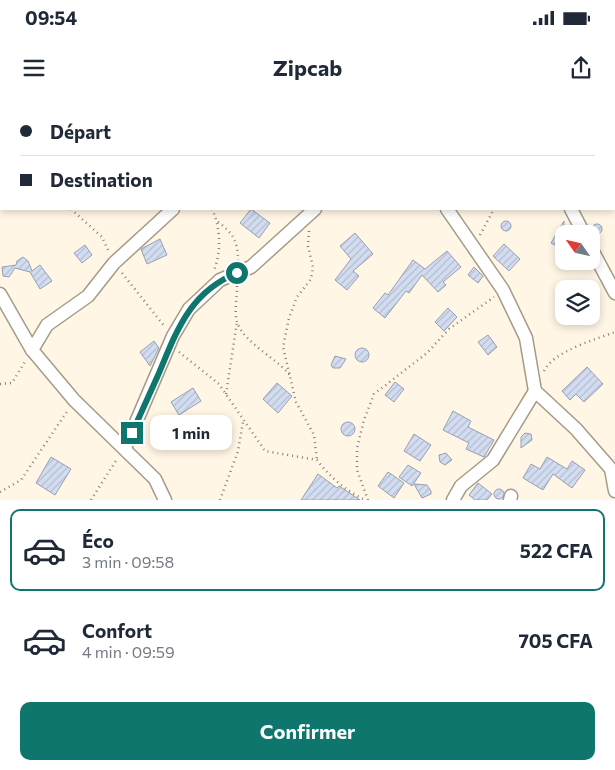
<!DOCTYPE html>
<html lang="fr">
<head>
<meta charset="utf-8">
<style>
  :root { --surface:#fff; --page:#f6f6f7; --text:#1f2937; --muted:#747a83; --line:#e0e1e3; --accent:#0f766e }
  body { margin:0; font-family:Commissioner,sans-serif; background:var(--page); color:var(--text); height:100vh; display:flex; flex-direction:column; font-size:19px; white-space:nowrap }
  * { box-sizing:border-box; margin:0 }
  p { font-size:16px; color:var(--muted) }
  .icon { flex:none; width:28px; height:28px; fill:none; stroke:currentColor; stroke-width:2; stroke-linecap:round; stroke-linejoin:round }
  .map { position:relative; height:400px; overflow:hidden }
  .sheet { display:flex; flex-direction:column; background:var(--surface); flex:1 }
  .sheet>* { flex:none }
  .top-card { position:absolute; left:0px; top:0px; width:615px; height:110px; box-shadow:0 2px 8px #0003; display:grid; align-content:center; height:110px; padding:0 20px; background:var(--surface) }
  .needle { width:32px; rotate:304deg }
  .fabs { position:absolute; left:555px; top:125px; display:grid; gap:10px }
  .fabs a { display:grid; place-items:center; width:45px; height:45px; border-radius:10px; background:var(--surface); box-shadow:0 2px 8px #0003; font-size:25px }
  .end { position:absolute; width:22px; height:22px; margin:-11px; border:6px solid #0f766e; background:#fff; box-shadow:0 0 0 2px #fff }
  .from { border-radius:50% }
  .bubble { position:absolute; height:35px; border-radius:10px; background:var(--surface); box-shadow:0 2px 8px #0003; font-size:16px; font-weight:700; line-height:35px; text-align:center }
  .top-card b { display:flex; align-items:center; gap:18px; height:48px; font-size:19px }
  .top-card b+b { border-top:1px solid var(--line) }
  .top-card i { width:12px; height:12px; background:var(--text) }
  ul { padding:9px 0 0; list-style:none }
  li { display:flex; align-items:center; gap:15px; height:82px; margin:0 10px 8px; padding:0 10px; border:2px solid transparent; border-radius:10px }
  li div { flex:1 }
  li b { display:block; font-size:19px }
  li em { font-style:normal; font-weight:700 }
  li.selected { border-color:var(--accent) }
  li>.icon { width:45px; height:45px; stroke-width:1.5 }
  .primary-button { display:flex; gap:10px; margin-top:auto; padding:10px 20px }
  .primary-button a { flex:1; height:58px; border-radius:10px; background:var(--accent); color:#fff; font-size:20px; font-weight:700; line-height:58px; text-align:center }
  .status { display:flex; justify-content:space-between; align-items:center; height:35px; padding:0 25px; background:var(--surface); direction:ltr }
  .status svg { height:14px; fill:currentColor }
  header { display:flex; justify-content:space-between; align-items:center; height:65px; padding:0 20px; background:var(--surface); font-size:22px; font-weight:700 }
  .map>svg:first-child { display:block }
  .building { fill:url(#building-hatch); stroke:#96a0b3 }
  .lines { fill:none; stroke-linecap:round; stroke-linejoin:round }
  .minor-casing { stroke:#a59b88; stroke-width:15 }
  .path { stroke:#867f74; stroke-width:2.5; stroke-dasharray:1 4; stroke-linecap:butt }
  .minor { stroke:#fff; stroke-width:12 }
  .route { stroke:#0f766e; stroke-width:6 }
</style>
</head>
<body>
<div class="status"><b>09:54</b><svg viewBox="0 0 49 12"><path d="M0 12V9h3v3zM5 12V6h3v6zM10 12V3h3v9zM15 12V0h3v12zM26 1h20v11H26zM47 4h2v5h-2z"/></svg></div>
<header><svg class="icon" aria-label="menu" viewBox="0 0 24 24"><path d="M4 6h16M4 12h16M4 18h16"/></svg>Zipcab<svg class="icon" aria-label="share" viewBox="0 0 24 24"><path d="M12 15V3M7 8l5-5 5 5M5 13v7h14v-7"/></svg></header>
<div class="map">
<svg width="615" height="400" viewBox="0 0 615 400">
  <defs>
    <pattern id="building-hatch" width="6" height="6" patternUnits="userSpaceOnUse" patternTransform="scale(1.25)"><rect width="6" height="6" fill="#d3ddf1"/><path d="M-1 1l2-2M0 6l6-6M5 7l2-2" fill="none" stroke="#b5bdce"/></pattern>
  </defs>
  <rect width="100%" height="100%" fill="#fff6e6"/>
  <g class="building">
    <path d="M251 109 270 123 259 138 240 123Z"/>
    <circle cx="506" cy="126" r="5"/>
    <path d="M564 121V150L551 143Z"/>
    <circle cx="597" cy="129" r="5"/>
    <path d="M355 133 373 154 353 171 359 176 347 190 335 180 351 159 340 146Z"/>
    <path d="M160 139 167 155 147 164 141 149Z"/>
    <path d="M504 144 520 159 509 171 493 156Z"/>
    <path d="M85 145 92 155 82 163 74 153Z"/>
    <path d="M447 151 461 167 443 182 446 185 438 192 422 175 409 193 406 191 385 218 373 208 385 193 388 195 413 160 425 169Z"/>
    <path d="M23 157 28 161 32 171 40 165 52 181 40 189 30 172 15 168 9 177 3 176 2 167 16 165 17 161Z"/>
    <path d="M474 167 483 176 478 183 468 175Z"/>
    <path d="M448 208 457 217 444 231 435 222Z"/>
    <path d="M488 235 497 247 488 255 478 242Z"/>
    <path d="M154 241 159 248 150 266 140 252Z"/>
    <circle cx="362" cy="255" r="7"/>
    <path d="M335 256 346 259 340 268H333L331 265Z"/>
    <path d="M587 267 603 284 584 302 576 294 570 300 562 291Z"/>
    <path d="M395 282 404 289 394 302 385 295Z"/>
    <path d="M277 283 292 296 278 313 263 299Z"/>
    <path d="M193 288 201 301 179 315 171 302Z"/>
    <path d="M453 311 471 321 468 327 494 340 484 357 466 349 469 343 443 330Z"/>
    <circle cx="348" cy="329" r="7"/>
    <path d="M525 333 531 334 532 340 521 348V337Z"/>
    <path d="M414 334 431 345 420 361 404 351Z"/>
    <path d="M446 353 452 360 445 365 440 362 439 355Z"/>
    <path d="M51 357 71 369 55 395 36 383Z"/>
    <path d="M547 357 567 369 572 361 585 370 572 388 553 374 543 390 523 378 531 364 540 369Z"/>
    <path d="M408 365 421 373 412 386 399 377Z"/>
    <path d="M388 372 404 383 394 398 378 386Z"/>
    <path d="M318 374 337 388 339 386 360 400H301Z"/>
    <path d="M478 383 492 394 487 400H475L469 395Z"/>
    <path d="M414 384 427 385 431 391V394L422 398Z"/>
    <circle cx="499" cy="394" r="5"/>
  </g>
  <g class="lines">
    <g class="minor-casing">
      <g id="minor">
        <path d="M144 0 145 1"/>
        <path d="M388 0V1"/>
        <path d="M514 0 515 1"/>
        <path d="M300 1 301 0"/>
        <path d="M462 1 464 0"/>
        <path d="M447 109 503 190 526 238 535 291 576 329 611 369 615 391"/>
        <path d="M571 109 584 134"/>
        <path d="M591 148 615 193"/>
        <path d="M0 194 32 250 74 300 155 379 165 400"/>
        <path d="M32 250 47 225 88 196 114 163 173 109"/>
        <path d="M125 348 173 236 189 209 220 180 251 167 315 109"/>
        <path d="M453 400 461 386 493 360 535 291"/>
        <path d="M510 400 511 396"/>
      </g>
    </g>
    <g class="path">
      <path d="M22 1 23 0"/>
      <path d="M0 31 1 29"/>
      <path d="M0 46 1 48"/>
      <path d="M71 109 102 137 109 152"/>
      <path d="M212 109C220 126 222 151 214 170"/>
      <path d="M218 122C233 133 238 141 238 161"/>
      <path d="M309 131 308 146 313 167 311 179 297 197 289 218 283 247 296 302 314 335 317 360"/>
      <path d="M480 135 494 109"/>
      <path d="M122 173 165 227"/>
      <path d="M237 186C237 197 234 213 237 222 244 243 275 257 290 275"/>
      <path d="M179 252 219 284 265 351 317 360C330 377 346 391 365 400"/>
      <path d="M544 271C554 251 594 240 615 232"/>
      <path d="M0 284 12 283 26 260"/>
      <path d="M226 294 237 222"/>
      <path d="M0 392 21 380 68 310"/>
      <path d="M91 400 117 359"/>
      <path d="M220 400 238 351 243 322"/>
      <path d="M368 400 357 370V348L364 320 374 294 427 253 449 229 494 197"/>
    </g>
    <use href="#minor" class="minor"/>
  </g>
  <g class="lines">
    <path class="route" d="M132 333C141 313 150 293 159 273 177 230 190 192 237 173"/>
  </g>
</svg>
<div class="fabs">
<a><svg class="needle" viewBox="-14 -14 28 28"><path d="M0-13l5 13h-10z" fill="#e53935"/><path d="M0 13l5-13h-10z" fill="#747a83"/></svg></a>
<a><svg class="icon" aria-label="layers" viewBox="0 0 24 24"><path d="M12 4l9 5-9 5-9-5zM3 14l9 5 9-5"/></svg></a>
</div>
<i class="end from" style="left:237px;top:173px"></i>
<i class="end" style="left:132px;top:333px"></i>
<div class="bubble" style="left:150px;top:315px;width:82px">1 min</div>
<div class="top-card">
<b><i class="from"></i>Départ</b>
<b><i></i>Destination</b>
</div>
</div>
<section class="sheet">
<ul>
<li class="selected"><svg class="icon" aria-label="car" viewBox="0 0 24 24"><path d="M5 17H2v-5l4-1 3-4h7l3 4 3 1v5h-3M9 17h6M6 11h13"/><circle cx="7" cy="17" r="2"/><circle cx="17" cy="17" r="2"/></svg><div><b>Éco</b><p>3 min · 09:58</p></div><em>522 CFA</em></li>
<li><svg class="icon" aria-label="car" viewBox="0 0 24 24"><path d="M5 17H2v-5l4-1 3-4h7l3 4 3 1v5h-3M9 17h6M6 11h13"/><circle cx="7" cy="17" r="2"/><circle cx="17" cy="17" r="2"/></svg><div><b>Confort</b><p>4 min · 09:59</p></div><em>705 CFA</em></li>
</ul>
<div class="primary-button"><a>Confirmer</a></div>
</section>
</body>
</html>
